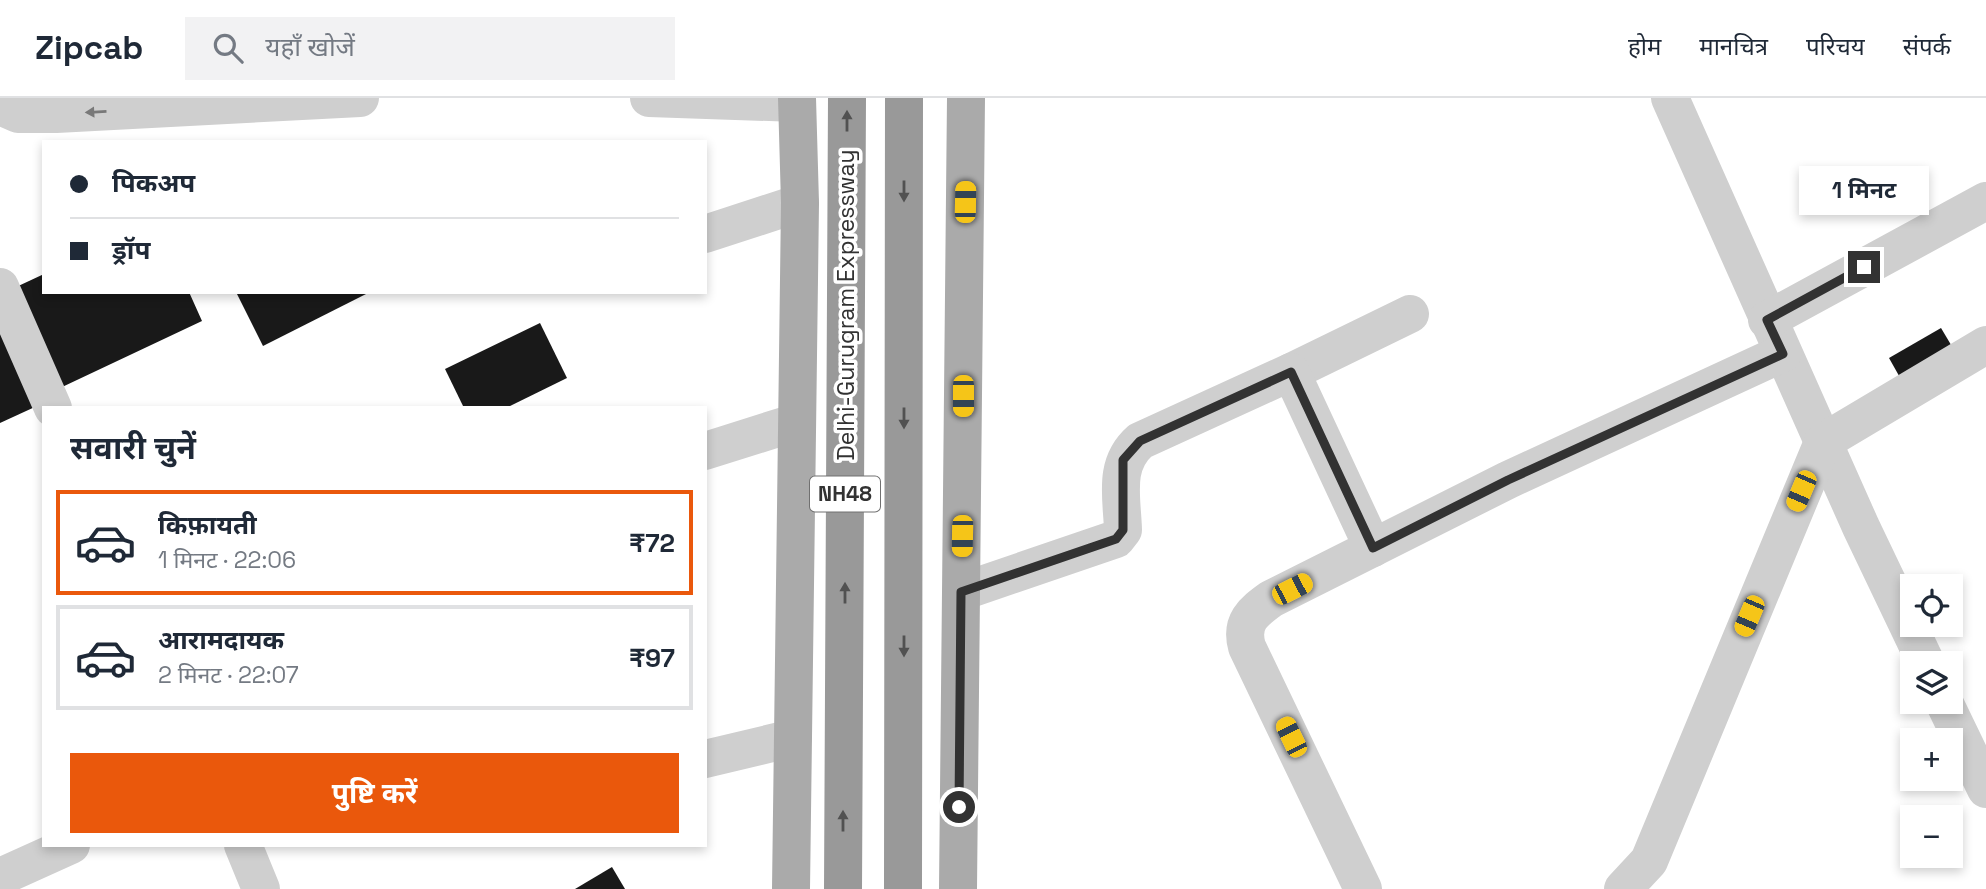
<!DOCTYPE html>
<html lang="hi">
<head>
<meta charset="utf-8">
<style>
  :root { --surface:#fff; --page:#f2f2f3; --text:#1f2937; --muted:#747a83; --line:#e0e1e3; --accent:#ea580c }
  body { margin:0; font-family:"Space Grotesk","Noto Sans Devanagari",sans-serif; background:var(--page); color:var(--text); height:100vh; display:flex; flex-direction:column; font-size:26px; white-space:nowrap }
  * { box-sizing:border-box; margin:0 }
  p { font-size:23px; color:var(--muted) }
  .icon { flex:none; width:38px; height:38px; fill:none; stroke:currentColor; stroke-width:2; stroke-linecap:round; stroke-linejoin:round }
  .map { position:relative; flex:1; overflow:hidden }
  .side { position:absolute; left:42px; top:308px; width:665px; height:441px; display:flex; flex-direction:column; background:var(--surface); border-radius:0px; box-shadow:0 4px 10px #0003 }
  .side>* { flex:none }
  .banner { position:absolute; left:42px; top:42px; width:665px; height:154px; border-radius:0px; box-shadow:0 4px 10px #0003; display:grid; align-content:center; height:154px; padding:0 28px; background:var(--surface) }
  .tools { position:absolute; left:1900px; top:476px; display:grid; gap:14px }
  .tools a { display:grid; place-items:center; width:63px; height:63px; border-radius:0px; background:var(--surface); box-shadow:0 4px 10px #0003; font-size:35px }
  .end { position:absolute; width:32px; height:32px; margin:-16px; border:9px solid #323232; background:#fff; box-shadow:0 0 0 4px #fff }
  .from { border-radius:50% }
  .bubble { position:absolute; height:49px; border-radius:0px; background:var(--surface); box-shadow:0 4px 10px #0003; font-size:23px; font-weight:700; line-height:49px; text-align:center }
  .car { position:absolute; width:21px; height:42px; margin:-21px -10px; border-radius:9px; box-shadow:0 0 5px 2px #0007; background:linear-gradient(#f5c518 24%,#345 0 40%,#f5c518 0 76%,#345 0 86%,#f5c518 0) }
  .banner b { display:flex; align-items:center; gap:24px; height:66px; font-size:26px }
  .banner b+b { border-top:2px solid var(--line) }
  .banner i { width:18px; height:18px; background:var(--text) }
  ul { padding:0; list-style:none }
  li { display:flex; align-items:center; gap:21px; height:105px; margin:0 14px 10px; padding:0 14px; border:4px solid var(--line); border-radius:0px }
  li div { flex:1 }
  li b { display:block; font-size:26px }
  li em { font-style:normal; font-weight:700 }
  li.current { border-color:var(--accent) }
  li>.icon { width:63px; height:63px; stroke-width:1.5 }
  h2 { padding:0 28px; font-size:32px; line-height:84px }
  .action { display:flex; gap:14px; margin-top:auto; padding:14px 28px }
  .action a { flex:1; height:80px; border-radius:0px; background:var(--accent); color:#fff; font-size:28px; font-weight:700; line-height:80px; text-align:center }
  header { display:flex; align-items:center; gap:42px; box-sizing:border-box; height:98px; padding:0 35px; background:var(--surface); border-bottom:2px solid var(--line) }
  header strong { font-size:33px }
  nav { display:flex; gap:38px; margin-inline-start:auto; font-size:24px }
  .search { width:490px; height:63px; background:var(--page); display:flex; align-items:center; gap:18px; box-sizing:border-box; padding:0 24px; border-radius:0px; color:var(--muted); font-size:26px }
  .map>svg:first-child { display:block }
  .building { fill:#191919 }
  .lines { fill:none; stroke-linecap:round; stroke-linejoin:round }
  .minor { stroke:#cfcfcf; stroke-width:38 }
  .major { stroke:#aaa; stroke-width:38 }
  .highway { stroke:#999; stroke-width:38 }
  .oneway { fill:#797979 }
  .oneway2 { fill:#515151 }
  .route { stroke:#323232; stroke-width:9 }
  .labels { text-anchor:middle; stroke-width:7; stroke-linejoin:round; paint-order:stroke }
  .shield { fill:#fff; stroke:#707070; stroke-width:2 }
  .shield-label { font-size:21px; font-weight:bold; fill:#323232 }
  .street-label { font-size:23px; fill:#323232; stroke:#fff }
</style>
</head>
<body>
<header>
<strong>Zipcab</strong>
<div class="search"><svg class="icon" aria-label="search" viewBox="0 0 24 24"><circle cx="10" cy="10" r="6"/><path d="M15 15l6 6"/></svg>यहाँ खोजें</div>
<nav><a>होम</a><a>मानचित्र</a><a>परिचय</a><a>संपर्क</a></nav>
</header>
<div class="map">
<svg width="1986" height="791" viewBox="0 0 1986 791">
  <rect width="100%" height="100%" fill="#fff"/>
  <g class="building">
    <path d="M44 176V194H189L202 223 60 290 14 190Z"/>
    <path d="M236 194H370L263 248Z"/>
    <path d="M0 224 37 308 0 325Z"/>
    <path d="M540 225 567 280 506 310H464L445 271Z"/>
    <path d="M1941 230 1960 262 1907 292 1889 260Z"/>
    <path d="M612 769 625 791H575Z"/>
  </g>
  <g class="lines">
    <g class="minor">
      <path d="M649 0 797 5"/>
      <path d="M1670 0 1861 429 1926 565"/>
      <path d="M0 8 18 16H56L360 0"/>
      <path d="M705 136 800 105"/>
      <path d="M0 189 53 310"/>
      <path d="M1767 222 1986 103"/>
      <path d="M1291 274 1410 216"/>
      <path d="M705 353 797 324"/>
      <path d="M961 494 1116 441 1123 432C1122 399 1113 367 1140 343L1291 274 1373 450"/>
      <path d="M1944 604 1986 691"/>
      <path d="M705 661 793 640"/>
      <path d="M243 747 261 791"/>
      <path d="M0 779 71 747"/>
      <path d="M1363 791 1247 549C1240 524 1253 514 1271 501L1508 382 1783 255"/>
      <path d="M1623 791 1649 763 1823 344 1986 247"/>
    </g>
    <g class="major">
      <path d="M791 791 800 105 797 0"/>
      <path d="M958 791 966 0"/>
    </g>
    <g class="highway">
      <path d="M843 791 847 0"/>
      <path d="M903 791 904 0"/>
    </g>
  </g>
  <defs><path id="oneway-solid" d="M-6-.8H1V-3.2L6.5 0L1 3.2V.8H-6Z" transform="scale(1.75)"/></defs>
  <use class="oneway" href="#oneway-solid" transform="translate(96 14) rotate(177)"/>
  <g class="oneway2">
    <use href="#oneway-solid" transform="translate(847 23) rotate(-90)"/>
    <use href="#oneway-solid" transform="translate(904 93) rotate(90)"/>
    <use href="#oneway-solid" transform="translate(904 320) rotate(90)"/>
    <use href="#oneway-solid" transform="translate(845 495) rotate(-90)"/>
    <use href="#oneway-solid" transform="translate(904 548) rotate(90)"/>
    <use href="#oneway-solid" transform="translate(843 723) rotate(-90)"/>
  </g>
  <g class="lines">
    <path class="route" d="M959 709 961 494 1116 441 1123 432V362L1140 343 1291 274 1373 450 1508 382 1783 256 1767 222 1864 169"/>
  </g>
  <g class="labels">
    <rect class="shield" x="810" y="378.5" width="70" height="35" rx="5"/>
    <g class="shield-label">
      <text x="845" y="403">NH48</text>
    </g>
    <g class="street-label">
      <text transform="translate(846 207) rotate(-90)" y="8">Delhi-Gurugram Expressway</text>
    </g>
  </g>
</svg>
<div class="tools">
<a><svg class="icon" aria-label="locate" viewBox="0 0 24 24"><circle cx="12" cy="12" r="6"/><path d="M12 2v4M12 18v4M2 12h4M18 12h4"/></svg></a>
<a><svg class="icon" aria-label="layers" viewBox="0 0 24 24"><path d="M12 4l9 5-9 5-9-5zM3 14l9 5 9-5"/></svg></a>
<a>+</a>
<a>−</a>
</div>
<i class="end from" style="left:959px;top:709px"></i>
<i class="end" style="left:1864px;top:169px"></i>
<div class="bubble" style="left:1799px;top:68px;width:130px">1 मिनट</div>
<i class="car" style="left:965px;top:104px;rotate:1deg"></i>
<i class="car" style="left:963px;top:298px;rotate:180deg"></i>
<i class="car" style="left:1801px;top:393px;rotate:203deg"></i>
<i class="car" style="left:962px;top:438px;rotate:181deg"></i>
<i class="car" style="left:1292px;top:491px;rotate:63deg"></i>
<i class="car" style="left:1749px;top:518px;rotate:203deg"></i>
<i class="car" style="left:1291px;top:639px;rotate:334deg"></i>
<div class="banner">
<b><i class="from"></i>पिकअप</b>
<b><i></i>ड्रॉप</b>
</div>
<section class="side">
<h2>सवारी चुनें</h2>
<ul>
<li class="current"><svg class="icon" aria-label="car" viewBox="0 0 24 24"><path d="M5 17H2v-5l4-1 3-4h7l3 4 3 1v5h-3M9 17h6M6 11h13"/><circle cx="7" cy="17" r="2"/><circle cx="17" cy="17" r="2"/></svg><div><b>किफ़ायती</b><p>1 मिनट · 22:06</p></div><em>₹72</em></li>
<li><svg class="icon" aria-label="car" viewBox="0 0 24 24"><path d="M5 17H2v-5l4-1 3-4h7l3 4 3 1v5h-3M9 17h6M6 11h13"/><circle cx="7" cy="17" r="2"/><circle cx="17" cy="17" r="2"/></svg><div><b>आरामदायक</b><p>2 मिनट · 22:07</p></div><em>₹97</em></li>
</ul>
<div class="action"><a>पुष्टि करें</a></div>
</section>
</div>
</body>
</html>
